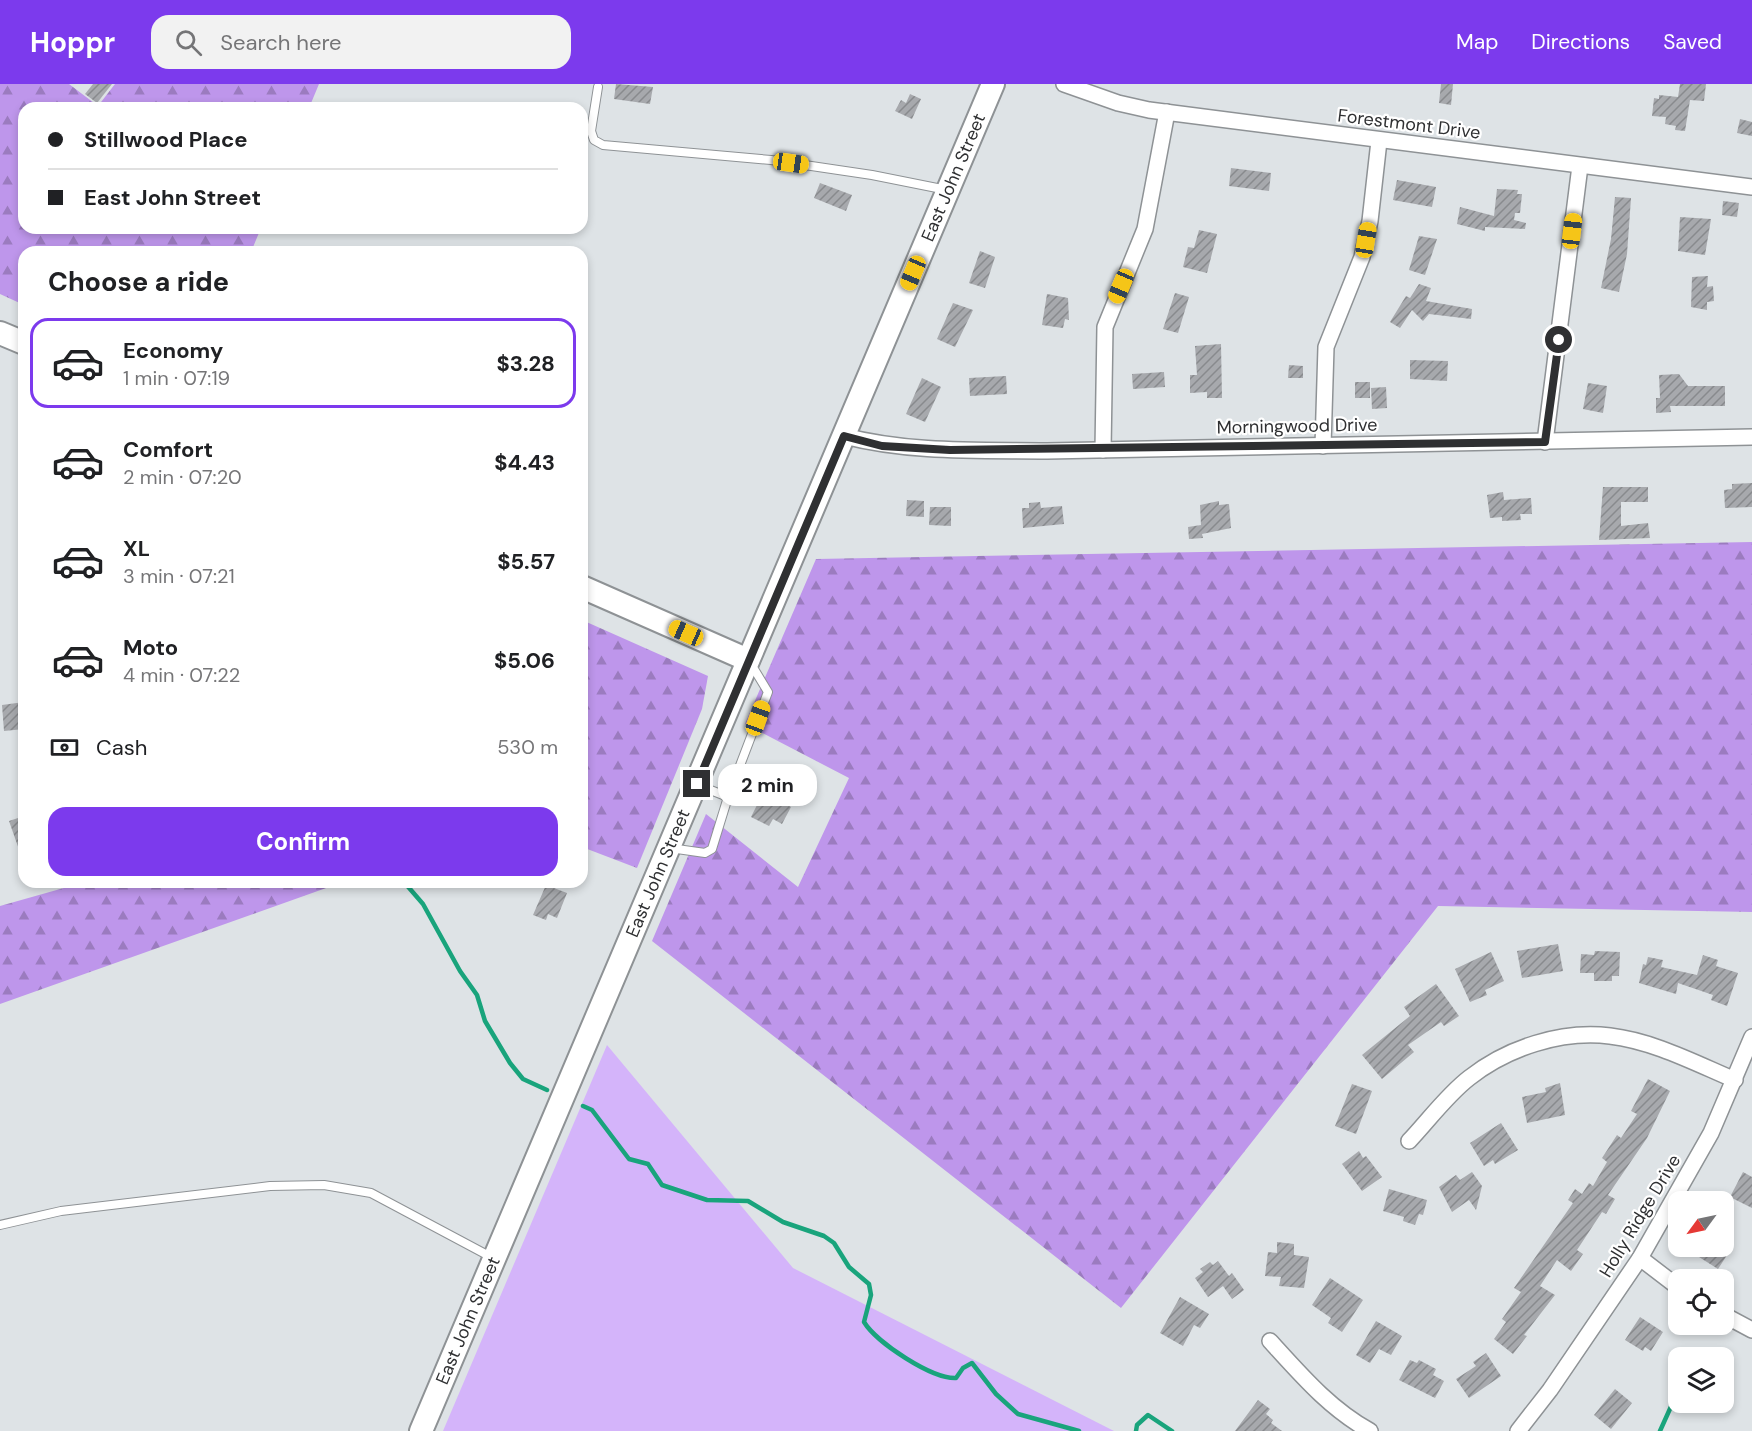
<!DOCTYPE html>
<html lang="en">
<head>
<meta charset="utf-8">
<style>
  :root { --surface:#fff; --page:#f2f2f2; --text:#202124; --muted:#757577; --line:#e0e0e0; --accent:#7c3aed }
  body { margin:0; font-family:"DM Sans",sans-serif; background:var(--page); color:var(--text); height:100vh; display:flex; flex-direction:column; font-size:22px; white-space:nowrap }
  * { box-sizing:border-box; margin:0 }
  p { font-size:20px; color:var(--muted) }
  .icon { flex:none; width:33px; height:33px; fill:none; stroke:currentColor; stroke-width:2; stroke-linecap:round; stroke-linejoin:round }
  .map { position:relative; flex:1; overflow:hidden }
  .panel { position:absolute; left:18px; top:162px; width:570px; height:642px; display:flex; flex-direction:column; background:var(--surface); border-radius:18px; box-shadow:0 3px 9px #0003 }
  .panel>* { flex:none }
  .banner { position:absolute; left:18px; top:18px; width:570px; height:132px; border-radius:18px; box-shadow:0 3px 9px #0003; display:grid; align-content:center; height:132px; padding:0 30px; background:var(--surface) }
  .needle { width:39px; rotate:237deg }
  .buttons { position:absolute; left:1668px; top:1107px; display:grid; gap:12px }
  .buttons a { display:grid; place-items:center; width:66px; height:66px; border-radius:12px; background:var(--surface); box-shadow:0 3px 9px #0003; font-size:30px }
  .end { position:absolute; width:27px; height:27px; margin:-14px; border:8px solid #2f3032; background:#fff; box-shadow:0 0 0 3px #fff }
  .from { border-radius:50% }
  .bubble { position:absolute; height:42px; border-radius:18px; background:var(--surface); box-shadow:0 3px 9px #0003; font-size:20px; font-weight:700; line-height:42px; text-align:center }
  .car { position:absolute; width:18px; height:36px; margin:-18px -9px; border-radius:8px; box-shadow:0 0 4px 2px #0007; background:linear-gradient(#f5c518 24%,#345 0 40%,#f5c518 0 76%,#345 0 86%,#f5c518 0) }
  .banner b { display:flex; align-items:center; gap:21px; height:57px; font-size:22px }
  .banner b+b { border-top:2px solid var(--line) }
  .banner i { width:15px; height:15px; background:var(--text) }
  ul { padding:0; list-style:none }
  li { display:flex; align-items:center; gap:18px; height:90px; margin:0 12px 9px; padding:0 18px; border:3px solid transparent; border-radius:18px }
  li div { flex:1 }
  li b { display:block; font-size:22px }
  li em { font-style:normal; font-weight:700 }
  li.active { border-color:var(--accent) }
  li>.icon { width:54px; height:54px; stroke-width:1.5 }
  h2 { padding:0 30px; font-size:27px; line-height:72px }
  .pay { display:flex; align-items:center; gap:15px; height:66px; padding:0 30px; font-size:22px }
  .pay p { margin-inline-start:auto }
  .button { display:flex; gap:12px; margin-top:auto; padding:12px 30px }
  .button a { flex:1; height:69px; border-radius:18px; background:var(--accent); color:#fff; font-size:24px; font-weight:700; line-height:69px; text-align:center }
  header { display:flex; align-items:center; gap:36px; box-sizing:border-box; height:84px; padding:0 30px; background:var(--accent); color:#fff }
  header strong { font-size:28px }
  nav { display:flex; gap:33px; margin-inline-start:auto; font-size:21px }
  .search { width:420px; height:54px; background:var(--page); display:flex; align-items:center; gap:15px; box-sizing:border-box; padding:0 21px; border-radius:18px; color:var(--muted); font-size:22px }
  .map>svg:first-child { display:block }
  .grass { fill:#d4b4fa }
  .forest { fill:url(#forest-firs) }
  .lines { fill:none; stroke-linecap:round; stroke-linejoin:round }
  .stream { stroke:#19a47c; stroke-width:4.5 }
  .building { fill:url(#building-hatch) }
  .lane-casing { stroke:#8e9295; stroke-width:10 }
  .street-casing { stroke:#8e9295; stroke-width:18 }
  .secondary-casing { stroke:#8e9295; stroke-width:26 }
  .lane { stroke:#fff; stroke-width:8 }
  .street { stroke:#fff; stroke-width:15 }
  .secondary { stroke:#fff; stroke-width:22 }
  .route { stroke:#2f3032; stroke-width:8 }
  .labels { text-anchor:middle; stroke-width:4.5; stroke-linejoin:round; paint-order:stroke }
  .street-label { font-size:18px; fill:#2f3032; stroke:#fff }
</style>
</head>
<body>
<header>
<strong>Hoppr</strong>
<div class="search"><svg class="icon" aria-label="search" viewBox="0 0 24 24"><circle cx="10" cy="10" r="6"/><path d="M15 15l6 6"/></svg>Search here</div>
<nav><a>Map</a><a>Directions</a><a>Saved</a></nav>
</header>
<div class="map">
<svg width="1752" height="1347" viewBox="0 0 1752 1347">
  <defs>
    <pattern id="forest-firs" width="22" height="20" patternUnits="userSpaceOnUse" patternTransform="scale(1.5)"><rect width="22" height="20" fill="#be96eb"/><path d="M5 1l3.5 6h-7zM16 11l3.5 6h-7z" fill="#9b7bbf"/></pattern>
    <pattern id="building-hatch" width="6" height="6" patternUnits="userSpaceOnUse" patternTransform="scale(1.5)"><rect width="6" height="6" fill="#a7a9ad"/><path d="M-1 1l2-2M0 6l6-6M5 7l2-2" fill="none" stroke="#888a8d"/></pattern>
  </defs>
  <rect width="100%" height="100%" fill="#dee3e6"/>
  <path class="grass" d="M607 961 793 1184 1114 1347H443Z"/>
  <g class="forest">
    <path d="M0 0H69L98 22 115 0H319L309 24H24V144H261L251 168H24V221L0 210Z"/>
    <path d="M1752 458V828L1438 822 1121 1224 652 857 706 730 798 803 849 694 745 640 816 475Z"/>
    <path d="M582 536 708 592 702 625 637 784 582 763Z"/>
    <path d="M85 798H343L0 920V822Z"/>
  </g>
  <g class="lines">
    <g class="stream">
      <path d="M404 798 423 820 460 887 477 911 485 937 510 979 523 995 547 1006"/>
      <path d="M583 1022 592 1026 629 1075 648 1080 662 1101 707 1116 748 1117 783 1138 824 1152 834 1159 849 1183 869 1200 871 1211 864 1238C877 1259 932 1295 956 1294L963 1284 972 1279 996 1310 1018 1330 1079 1347"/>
      <path d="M1707 1274 1716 1266"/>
      <path d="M1136 1347 1137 1341 1148 1331 1172 1347"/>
      <path d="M1660 1347 1678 1307"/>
    </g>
  </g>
  <g class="building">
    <path d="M93 0H112L97 19 85 10Z"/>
    <path d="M616 0 653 3 650 20 614 15Z"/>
    <path d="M1441 0H1453L1451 21 1439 19Z"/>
    <path d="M1680 0H1706L1704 17 1690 16 1685 47 1675 46 1676 42 1665 40 1666 33 1652 32 1654 14 1659 15V11L1678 13Z"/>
    <path d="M910 10 921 15 912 35 895 27 901 16 906 19Z"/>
    <path d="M1740 35 1752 38V52L1737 49Z"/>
    <path d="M1231 84 1271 89 1269 107 1229 102Z"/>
    <path d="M1397 96 1436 103 1432 123 1393 116Z"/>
    <path d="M820 99 852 111 846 127 814 114Z"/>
    <path d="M1497 105 1518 106 1517 110H1522L1520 129H1515L1514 136 1526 139 1525 145 1485 143V147L1457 140 1460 123 1494 132Z"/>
    <path d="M1615 113 1631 114 1627 170 1619 208 1601 204 1611 155Z"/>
    <path d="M1723 117 1739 119 1737 133 1722 131Z"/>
    <path d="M1680 133 1711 135 1705 171 1678 167Z"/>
    <path d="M1199 146 1217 150 1207 189 1183 183 1188 163 1194 164Z"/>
    <path d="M1419 152 1437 155 1425 191 1409 186Z"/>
    <path d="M980 167 995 173 985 204 969 199Z"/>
    <path d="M1708 192 1707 203 1713 202 1714 217 1707 218V226L1691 223 1692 193Z"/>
    <path d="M1419 200 1431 204 1426 217 1472 225 1471 235 1429 230 1423 237 1412 226 1400 244 1390 238 1406 212 1410 214Z"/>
    <path d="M1175 209 1189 213 1178 249 1163 245Z"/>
    <path d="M1047 210 1068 214 1069 236 1065 235 1063 244 1042 241Z"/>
    <path d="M953 219 973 226 955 263 937 255Z"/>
    <path d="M1221 260 1222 314H1207V308L1190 309V291H1197L1195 262Z"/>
    <path d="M1410 276 1448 277 1447 297 1410 295Z"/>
    <path d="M1289 281 1303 282V294H1288Z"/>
    <path d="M1164 288 1165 303 1133 305 1132 290Z"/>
    <path d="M1679 290 1688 302H1725V322H1670L1671 328 1656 329V314H1660L1659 291Z"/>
    <path d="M1006 292 1007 310 970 312 969 294Z"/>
    <path d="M922 294 941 303 925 338 906 330Z"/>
    <rect x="1355" y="298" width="15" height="16"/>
    <path d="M1588 299 1607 302 1603 329 1583 325Z"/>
    <path d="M1386 303 1387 324 1372 325 1371 304Z"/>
    <path d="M1752 399V423L1725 424 1724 406 1732 405V400Z"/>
    <path d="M1603 403H1648V418H1621V442L1648 439 1650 454 1599 456Z"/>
    <path d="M1503 408 1504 416 1531 414 1532 430H1520L1521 436 1502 437V433L1490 434 1487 411Z"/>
    <path d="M907 416 924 417V433L906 432Z"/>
    <path d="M1219 417V421L1229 420 1231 444 1202 450 1203 454 1189 455 1188 443 1201 441 1200 421Z"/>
    <path d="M1040 418 1041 424 1062 422 1064 440 1023 444 1022 424H1029V419Z"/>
    <path d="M930 423H951V442L929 441Z"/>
    <path d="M24 618V645L4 647 2 621Z"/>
    <path d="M763 709 791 723 782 740 773 735 769 742 751 733Z"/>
    <path d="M24 732V773L22 774 9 737Z"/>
    <path d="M546 801 567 809 557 834 548 830 546 836 533 831Z"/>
    <path d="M1558 860 1563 887 1522 894 1517 867Z"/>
    <path d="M1595 867 1620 868 1619 892H1612V897H1594V889H1580L1581 870 1594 871Z"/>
    <path d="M1491 868 1504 897 1485 906 1487 911 1470 918 1455 885Z"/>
    <path d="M1703 871 1718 876 1716 882 1738 889 1727 922 1711 916 1713 911 1678 899 1676 910 1639 899 1643 880 1646 881 1648 873 1663 876 1661 883 1697 891Z"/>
    <path d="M1436 900 1459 932 1444 942 1441 938 1408 961 1414 968 1382 995 1362 971 1410 932 1404 923Z"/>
    <path d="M1648 995 1670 1007 1647 1054 1608 1111 1615 1115 1606 1130 1602 1128 1577 1166 1583 1170 1571 1187 1557 1176 1540 1202 1555 1211 1524 1251 1527 1252 1513 1270 1494 1255 1506 1238 1502 1235 1521 1208 1514 1204 1573 1119 1568 1116 1575 1105 1582 1110 1589 1099 1593 1102 1607 1078 1602 1074 1617 1051 1621 1054 1637 1030 1631 1027Z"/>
    <path d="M1560 999 1565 1031 1527 1039 1522 1013 1546 1008 1545 1004Z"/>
    <path d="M1352 1000 1372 1007 1356 1050 1335 1042Z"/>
    <path d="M1501 1039 1518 1066 1495 1080 1493 1076 1484 1082 1470 1059Z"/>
    <path d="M1359 1067 1363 1074 1366 1072 1382 1093 1362 1107 1342 1080Z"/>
    <path d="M1472 1088 1482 1102 1476 1126 1469 1116 1452 1128 1439 1103 1456 1091 1460 1096Z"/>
    <path d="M1743 1088 1752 1093V1124L1730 1113Z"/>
    <path d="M1389 1105 1427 1116 1423 1131 1419 1130 1415 1141 1403 1137 1404 1133 1383 1127Z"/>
    <path d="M1277 1158 1294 1160V1171L1309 1173 1304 1204 1279 1202 1281 1193 1265 1192 1268 1168 1277 1169Z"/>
    <path d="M1705 1162H1733L1718 1185 1699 1173Z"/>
    <path d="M1218 1177 1229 1192 1232 1189 1244 1206 1232 1215 1223 1202 1208 1213 1195 1194 1203 1188 1200 1185 1210 1178 1213 1181Z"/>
    <path d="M1330 1194 1363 1216 1342 1248 1328 1239 1331 1234 1312 1221Z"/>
    <path d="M1180 1213 1209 1230 1200 1244 1194 1241 1183 1262 1160 1249Z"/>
    <path d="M1640 1233 1663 1248 1651 1267 1645 1263 1643 1267 1625 1256Z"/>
    <path d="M1376 1237 1402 1252 1391 1271 1379 1265 1370 1279 1356 1271Z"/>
    <path d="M1486 1269 1501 1292 1469 1314 1456 1295 1476 1282 1473 1278Z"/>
    <path d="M1410 1276 1417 1279 1419 1276 1436 1285 1433 1291 1444 1297 1435 1314 1399 1296Z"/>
    <path d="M1615 1305 1632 1319 1611 1345 1594 1331Z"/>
    <path d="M1258 1316 1270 1325 1266 1330 1273 1336 1271 1339 1282 1347H1235Z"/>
  </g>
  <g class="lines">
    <g class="lane-casing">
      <g id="lane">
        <path d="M598 3 591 47 594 56 603 61 771 76 872 91 947 106"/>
        <path d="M698 701 728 713 768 608 751 580"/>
        <path d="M670 764 705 769 712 765 728 713"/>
        <path d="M0 1141 61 1127 270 1102 324 1101 371 1109 493 1174"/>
      </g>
    </g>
    <g class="street-casing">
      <g id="street">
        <path d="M1064 0 1118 19 1149 26 1752 103"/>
        <path d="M844 352C910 369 978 366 1047 367L1752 353"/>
        <path d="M1545 358 1580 82"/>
        <path d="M1323 362 1326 263 1362 173 1370 137 1379 57"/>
        <path d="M1103 366 1105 243 1145 145 1167 28"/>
        <path d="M1409 1057C1428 1037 1447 1011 1469 994 1507 964 1561 946 1610 952 1653 957 1695 979 1735 996"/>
        <path d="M1640 1174 1678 1203"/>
        <path d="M1724 1231 1752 1246"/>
        <path d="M1270 1257C1301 1291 1330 1325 1370 1347"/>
        <path d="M1518 1347 1550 1306 1640 1174 1711 1049 1752 953"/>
      </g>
    </g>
    <g class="secondary-casing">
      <g id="secondary">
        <path d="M0 249 24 259"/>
        <path d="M582 503 748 576"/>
        <path id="s1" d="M421 1347 993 0"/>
      </g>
    </g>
    <use href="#lane" class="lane"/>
    <use href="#street" class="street"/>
    <use href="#secondary" class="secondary"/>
  </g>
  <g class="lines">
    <path class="route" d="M697 700 844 352 882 362 950 366 1545 358 1559 256"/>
  </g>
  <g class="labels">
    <g class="street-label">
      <text transform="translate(1409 40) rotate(7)" y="6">Forestmont Drive</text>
      <text dy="6" stroke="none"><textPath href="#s1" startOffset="1362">East John Street</textPath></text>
      <text transform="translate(1297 342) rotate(-1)" y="6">Morningwood Drive</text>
      <text dy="6" stroke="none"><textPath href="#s1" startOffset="606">East John Street</textPath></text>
      <text transform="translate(1640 1132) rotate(-59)" y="6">Holly Ridge Drive</text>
      <text dy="6" stroke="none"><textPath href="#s1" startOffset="120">East John Street</textPath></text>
    </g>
  </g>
</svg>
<div class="buttons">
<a><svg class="needle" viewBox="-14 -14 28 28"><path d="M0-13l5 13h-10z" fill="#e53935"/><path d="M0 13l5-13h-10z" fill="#757577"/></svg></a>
<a><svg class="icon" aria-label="locate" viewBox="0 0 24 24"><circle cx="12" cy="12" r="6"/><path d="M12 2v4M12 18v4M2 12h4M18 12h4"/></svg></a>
<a><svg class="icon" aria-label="layers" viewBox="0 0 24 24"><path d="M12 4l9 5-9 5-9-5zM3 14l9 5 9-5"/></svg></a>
</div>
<i class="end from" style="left:1559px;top:256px"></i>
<i class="end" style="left:697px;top:700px"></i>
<div class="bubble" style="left:718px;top:680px;width:99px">2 min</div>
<i class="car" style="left:791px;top:79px;rotate:98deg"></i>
<i class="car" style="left:1572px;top:147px;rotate:7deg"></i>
<i class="car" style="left:1366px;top:156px;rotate:9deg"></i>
<i class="car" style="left:913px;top:189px;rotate:203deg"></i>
<i class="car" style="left:1121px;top:202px;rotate:203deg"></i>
<i class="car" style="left:686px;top:549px;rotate:294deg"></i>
<i class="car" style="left:758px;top:634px;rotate:20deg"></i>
<div class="banner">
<b><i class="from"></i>Stillwood Place</b>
<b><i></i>East John Street</b>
</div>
<section class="panel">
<h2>Choose a ride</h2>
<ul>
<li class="active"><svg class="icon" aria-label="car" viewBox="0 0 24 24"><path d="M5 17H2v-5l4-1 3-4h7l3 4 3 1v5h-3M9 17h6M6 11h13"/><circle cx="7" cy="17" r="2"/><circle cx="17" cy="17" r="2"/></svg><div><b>Economy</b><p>1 min · 07:19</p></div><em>$3.28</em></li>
<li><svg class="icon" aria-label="car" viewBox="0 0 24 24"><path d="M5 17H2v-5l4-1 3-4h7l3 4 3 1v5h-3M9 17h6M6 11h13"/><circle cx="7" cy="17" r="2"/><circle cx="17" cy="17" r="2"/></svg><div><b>Comfort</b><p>2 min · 07:20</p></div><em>$4.43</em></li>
<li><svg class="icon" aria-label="car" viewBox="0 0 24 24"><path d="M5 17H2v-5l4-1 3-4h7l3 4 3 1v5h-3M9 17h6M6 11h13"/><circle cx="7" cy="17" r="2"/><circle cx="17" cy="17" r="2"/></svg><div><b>XL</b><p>3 min · 07:21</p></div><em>$5.57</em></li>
<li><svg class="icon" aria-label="car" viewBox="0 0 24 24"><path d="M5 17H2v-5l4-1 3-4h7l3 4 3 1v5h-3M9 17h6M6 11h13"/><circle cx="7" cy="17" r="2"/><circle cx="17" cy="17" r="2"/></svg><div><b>Moto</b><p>4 min · 07:22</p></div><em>$5.06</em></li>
</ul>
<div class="pay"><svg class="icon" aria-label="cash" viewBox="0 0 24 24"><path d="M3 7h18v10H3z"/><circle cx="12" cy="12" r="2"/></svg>Cash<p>530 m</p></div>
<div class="button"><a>Confirm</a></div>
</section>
</div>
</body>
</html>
